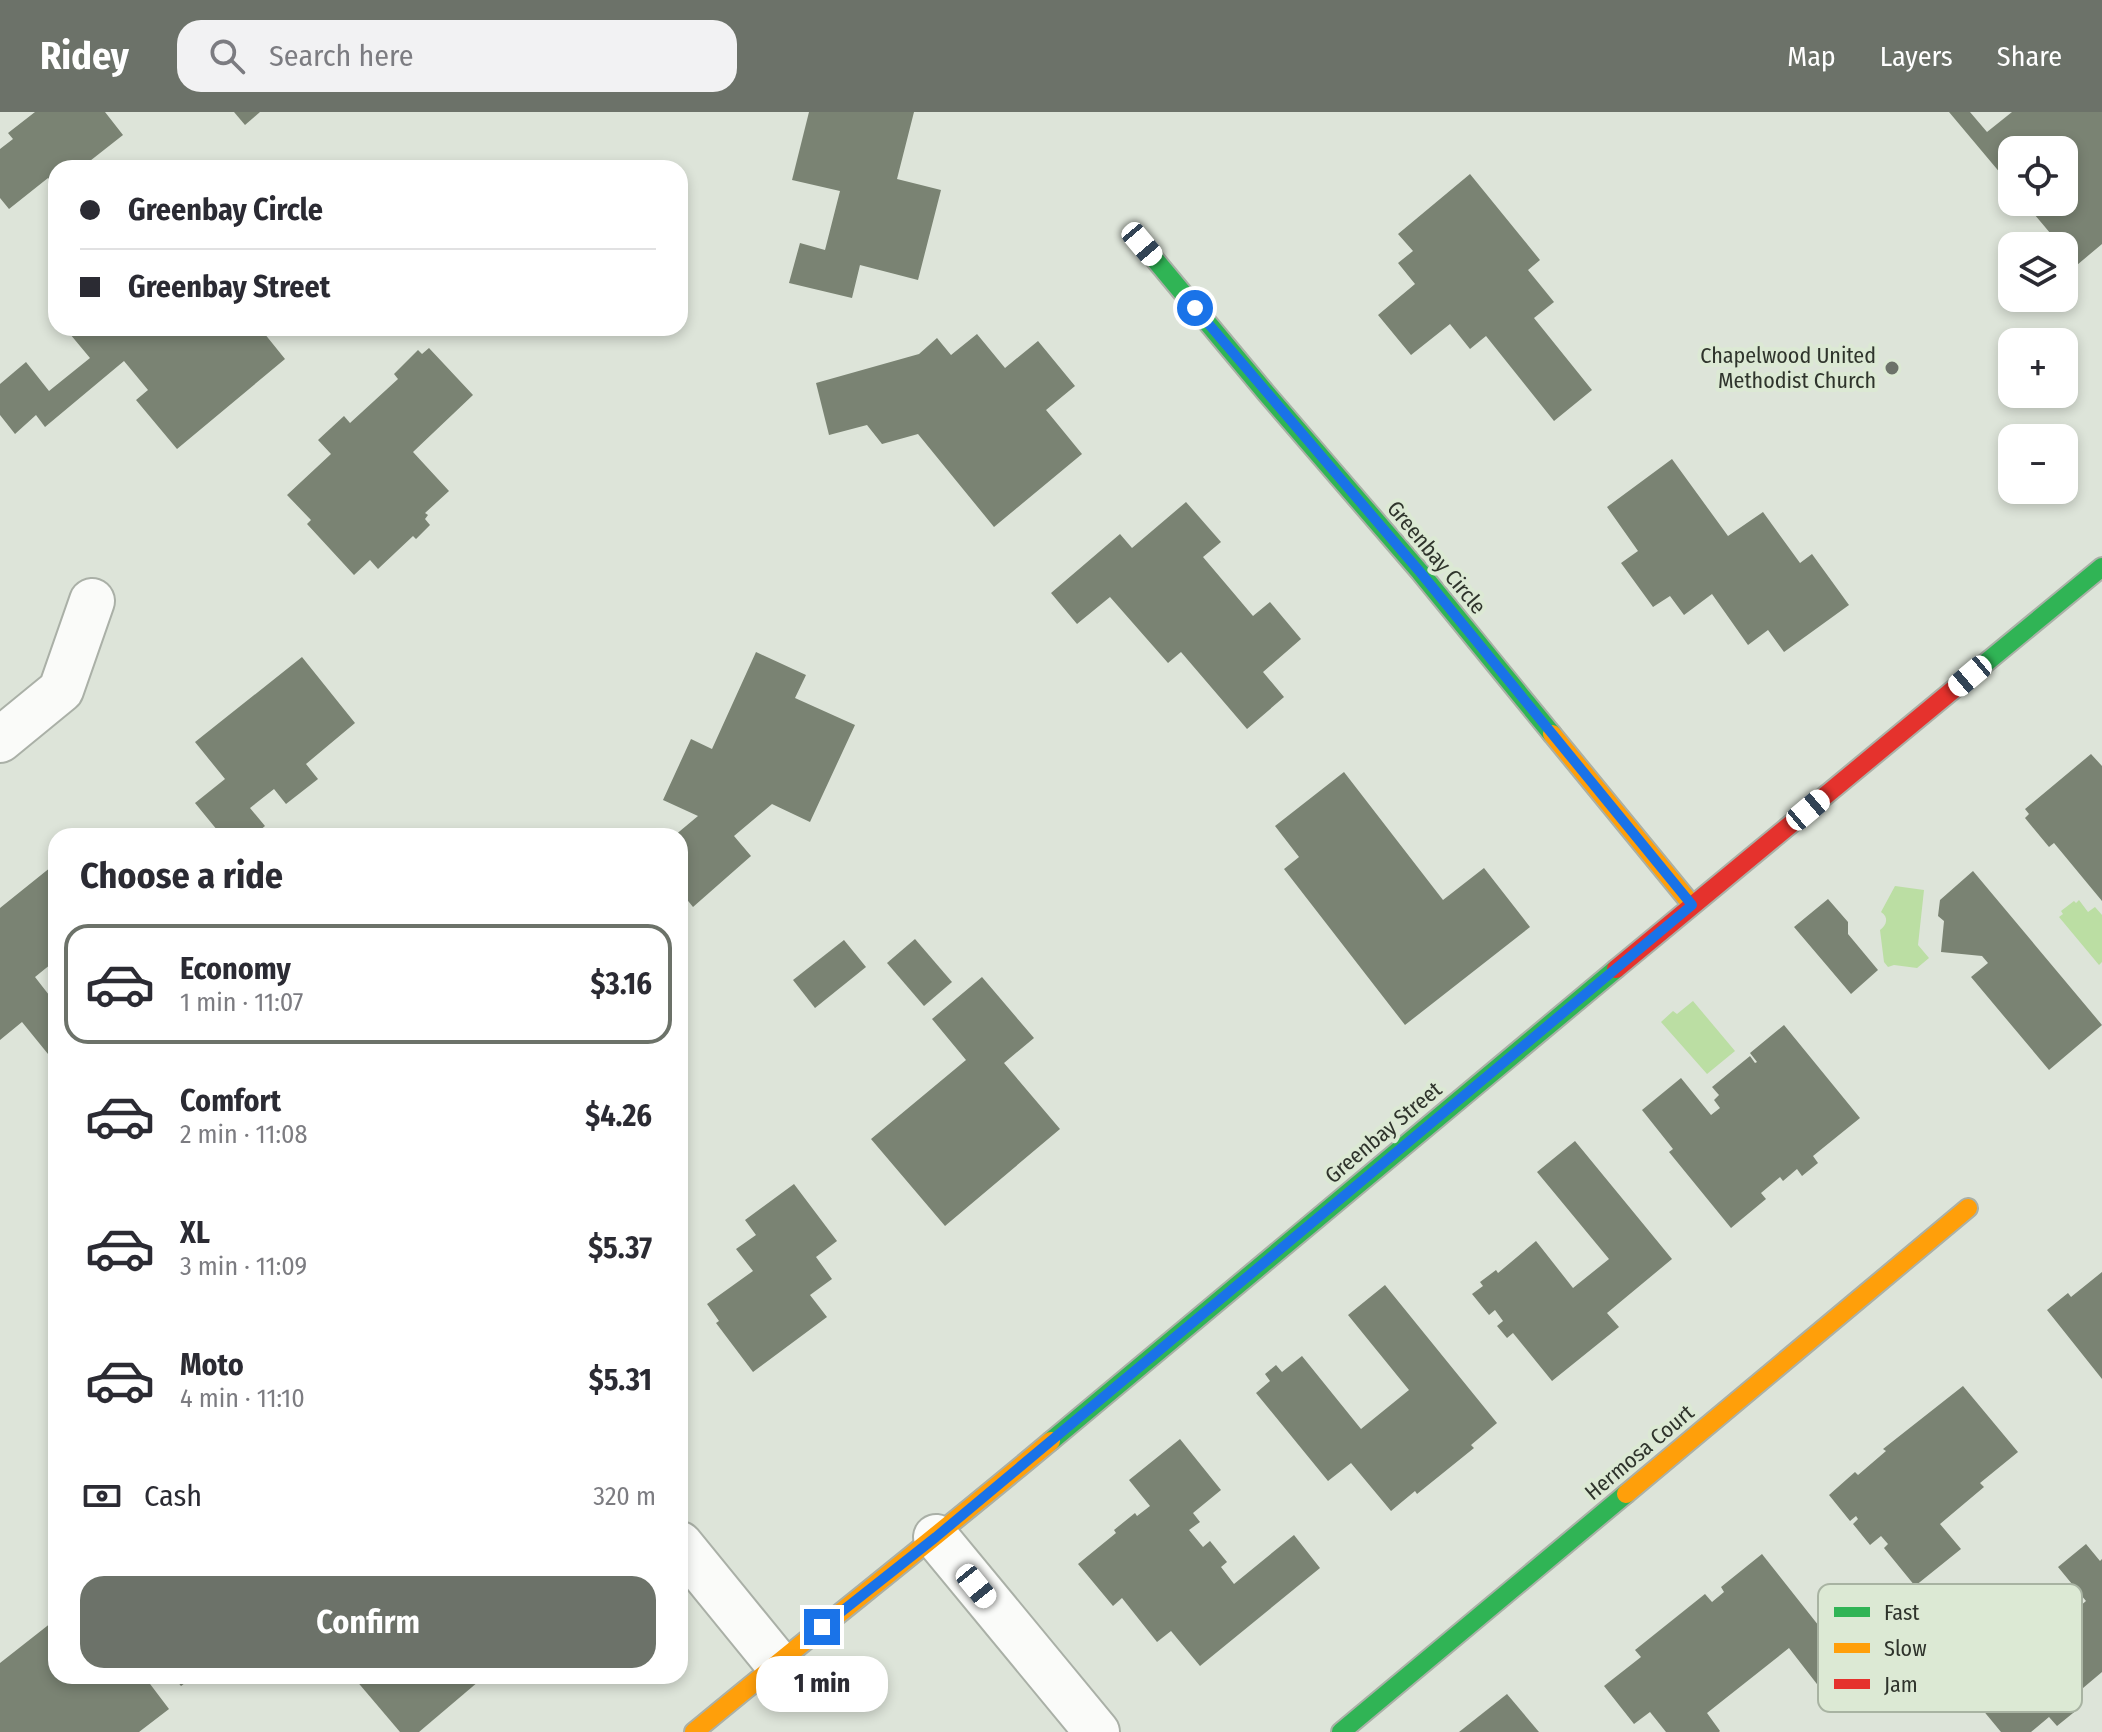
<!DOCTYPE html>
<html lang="en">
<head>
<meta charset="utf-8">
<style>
  :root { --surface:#fff; --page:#f2f2f3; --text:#2b2b33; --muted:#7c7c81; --line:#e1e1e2; --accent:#6c7269 }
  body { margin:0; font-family:"Fira Sans Condensed",sans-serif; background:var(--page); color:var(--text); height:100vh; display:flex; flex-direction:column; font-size:30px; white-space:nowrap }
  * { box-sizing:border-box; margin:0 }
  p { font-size:26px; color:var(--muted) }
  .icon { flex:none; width:44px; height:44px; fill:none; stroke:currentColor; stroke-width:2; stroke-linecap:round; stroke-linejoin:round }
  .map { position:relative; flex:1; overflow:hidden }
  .drawer { position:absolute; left:48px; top:716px; width:640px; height:856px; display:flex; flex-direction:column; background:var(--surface); border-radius:24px; box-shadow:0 4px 12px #0003 }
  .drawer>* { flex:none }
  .guide { position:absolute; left:48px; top:48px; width:640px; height:176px; border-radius:24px; box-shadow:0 4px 12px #0003; display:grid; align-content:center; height:176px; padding:0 32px; background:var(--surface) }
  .controls { position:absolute; left:1998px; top:24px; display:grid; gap:16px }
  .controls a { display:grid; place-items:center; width:80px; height:80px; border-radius:16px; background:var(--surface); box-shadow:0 4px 12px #0003; font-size:40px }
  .end { position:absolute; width:36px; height:36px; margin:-18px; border:10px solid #1a73e8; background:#fff; box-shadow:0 0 0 4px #fff }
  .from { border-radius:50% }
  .bubble { position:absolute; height:56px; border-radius:24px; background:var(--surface); box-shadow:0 4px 12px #0003; font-size:26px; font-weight:700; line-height:56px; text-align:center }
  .car { position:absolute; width:24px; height:48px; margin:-24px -12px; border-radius:10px; box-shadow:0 0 6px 2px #0007; background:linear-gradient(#fff 24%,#345 0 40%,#fff 0 76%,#345 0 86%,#fff 0) }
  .guide b { display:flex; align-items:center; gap:28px; height:76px; font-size:30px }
  .guide b+b { border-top:2px solid var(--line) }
  .guide i { width:20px; height:20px; background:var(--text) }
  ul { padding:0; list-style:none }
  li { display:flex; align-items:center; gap:24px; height:120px; margin:0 16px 12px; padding:0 16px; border:4px solid transparent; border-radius:24px }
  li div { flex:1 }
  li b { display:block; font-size:30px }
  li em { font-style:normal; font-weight:700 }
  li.active { border-color:var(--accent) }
  li>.icon { width:72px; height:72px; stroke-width:1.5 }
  h2 { padding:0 32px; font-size:36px; line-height:96px }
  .pay { display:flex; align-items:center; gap:20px; height:88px; padding:0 32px; font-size:30px }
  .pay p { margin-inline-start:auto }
  .cta { display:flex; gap:16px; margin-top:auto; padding:16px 32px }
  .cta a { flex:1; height:92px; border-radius:24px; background:var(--accent); color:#fff; font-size:32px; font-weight:700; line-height:92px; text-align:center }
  header { display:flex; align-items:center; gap:48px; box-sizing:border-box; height:112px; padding:0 40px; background:var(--accent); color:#fff }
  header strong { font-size:38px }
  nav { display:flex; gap:44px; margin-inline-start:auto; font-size:28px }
  .search { width:560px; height:72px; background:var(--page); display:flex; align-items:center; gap:20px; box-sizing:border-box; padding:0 28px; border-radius:24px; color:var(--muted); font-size:30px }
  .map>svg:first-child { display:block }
  .water { fill:#bbdea3 }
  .building { fill:#7a8373 }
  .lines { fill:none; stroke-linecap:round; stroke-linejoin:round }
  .street-casing { stroke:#aab0a7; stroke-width:48 }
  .fast-casing { stroke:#aab0a7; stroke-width:22 }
  .slow-casing { stroke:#aab0a7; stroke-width:22 }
  .jam-casing { stroke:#aab0a7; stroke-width:22 }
  .street { stroke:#fafbf9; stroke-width:44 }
  .fast { stroke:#30b455; stroke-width:18 }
  .slow { stroke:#ff9f0a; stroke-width:18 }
  .jam { stroke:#e5322d; stroke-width:18 }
  .route { stroke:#1a73e8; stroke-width:10 }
  .poi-dot { fill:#6c7269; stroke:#dce9d4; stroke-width:3 }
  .labels { text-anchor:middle; stroke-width:8; stroke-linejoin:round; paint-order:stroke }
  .poi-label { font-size:22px; fill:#2f342c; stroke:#dce9d4; text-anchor:end }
  .street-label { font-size:22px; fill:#2f342c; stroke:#dce9d4 }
  .key { fill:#dce9d4; stroke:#a8b3a2; stroke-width:2 }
  .key-label { font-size:22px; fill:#2f342c }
</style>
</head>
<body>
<header>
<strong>Ridey</strong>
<div class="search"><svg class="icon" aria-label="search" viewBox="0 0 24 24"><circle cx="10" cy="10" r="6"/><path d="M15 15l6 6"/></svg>Search here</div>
<nav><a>Map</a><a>Layers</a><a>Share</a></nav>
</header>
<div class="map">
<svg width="2102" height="1620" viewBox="0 0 2102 1620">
  <rect width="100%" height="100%" fill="#dde4d9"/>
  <g class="water">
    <path d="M1895 774 1924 778 1918 833 1929 846 1917 856 1894 853 1888 855 1884 850 1880 818C1887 813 1889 805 1881 800Z"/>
    <path d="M2079 788 2088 800 2095 795 2102 803V850L2099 853 2059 805 2063 802 2061 799 2074 789 2076 791Z"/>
    <path d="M1693 889 1735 939 1707 962 1661 910 1673 899 1677 902Z"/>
  </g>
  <g class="building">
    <path d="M35 0H105L123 23 81 56H56V75L48 66 9 97 0 86V37L13 27 8 21Z"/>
    <path d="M234 0H260L245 13Z"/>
    <path d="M809 0H914L897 67 941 78 918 168 860 153 852 186 789 171 800 131 825 138 840 79 792 68Z"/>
    <path d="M1949 0H1970L1987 20 2012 0H2102V132L2077 153 2064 138V134H2061L2024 90H2064V38H2012V75Z"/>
    <path d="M1470 62 1540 148 1528 158 1554 190 1534 206 1592 278 1554 309 1486 224 1470 237 1450 212 1411 243 1378 203 1415 172 1398 151 1413 139 1398 122Z"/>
    <path d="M65 216H260L285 247 177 337 136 288 148 278 124 249 45 315 36 303 15 322 0 303V272L26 250 49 279 90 246Z"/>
    <path d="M977 222 1005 256 1038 229 1075 274 1046 298 1082 342 994 415 918 322 882 332 867 313 829 323 816 271 919 242 937 226 951 243Z"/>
    <path d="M429 236 473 283 413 340 449 379 425 401 428 403 425 407 430 413 416 427 413 424 378 457 370 448 354 463 307 412 311 408 287 383 331 342 318 328 344 304 350 311 398 267 394 262 418 238 422 242Z"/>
    <path d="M1672 347 1728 424 1763 400 1800 451 1812 442 1849 493 1784 540 1768 518 1748 533 1712 482 1684 503 1670 484 1653 495 1621 451 1638 439 1607 395Z"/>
    <path d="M1186 390 1221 430 1203 445 1253 504 1270 490 1301 527 1263 560 1284 585 1247 617 1181 540 1168 551 1110 485 1077 512 1051 481 1120 422 1132 436Z"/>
    <path d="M756 540 806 563 795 586 855 613 810 710 772 692 734 724 751 744 693 795 680 779V724H674L698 704 663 688 691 627 712 637Z"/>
    <path d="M302 545 355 611 306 652 318 667 286 692 274 677 250 696 265 714 253 724H222L195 691 225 667 195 630Z"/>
    <path d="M2091 642 2102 654V789L2054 731 2049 735 2025 706 2029 702 2025 697Z"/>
    <path d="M1344 660 1443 788 1484 756 1530 815 1405 913 1284 757 1299 745 1275 714Z"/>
    <path d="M56 751V848L35 865 56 892V935L48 942 22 910 0 928V796Z"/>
    <path d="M1973 759 2102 913 2049 958 1971 865 1988 851 1982 844 1941 840 1944 809 1938 804 1940 788Z"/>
    <path d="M1828 787 1848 810V822L1878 858 1851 882 1794 815Z"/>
    <path d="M915 827 952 870 924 894 887 851Z"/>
    <path d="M844 828 866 855 815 896 793 868Z"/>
    <path d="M982 865 1034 926 1004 951 1060 1017 945 1114 871 1027 966 948 932 907Z"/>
    <path d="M1784 913 1860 1006 1813 1044 1818 1051 1802 1064 1797 1057 1783 1069 1780 1065 1761 1081 1766 1087 1731 1116 1669 1040 1673 1037 1642 998 1681 966 1711 1003 1720 996 1714 988 1719 983 1712 975 1750 944 1755 951 1757 950 1750 941Z"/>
    <path d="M1575 1029 1672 1147 1607 1201 1619 1215 1552 1269 1513 1221 1507 1226 1497 1214 1503 1209 1495 1198 1489 1203 1472 1182 1483 1174 1480 1170 1496 1158 1498 1161 1536 1129 1573 1176 1609 1147 1537 1060Z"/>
    <path d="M794 1072 837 1129 816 1145 832 1167 810 1183 827 1205 753 1260 716 1211 719 1209 707 1192 753 1159 736 1137 756 1123 745 1108Z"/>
    <path d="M2102 1160V1267L2047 1198 2068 1181 2071 1185Z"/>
    <path d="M1385 1173 1497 1311 1471 1333 1474 1336 1417 1382 1415 1379 1391 1399 1351 1351 1328 1369 1256 1281 1270 1269 1265 1262 1276 1253 1282 1260 1302 1244 1361 1317 1409 1278 1348 1203Z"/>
    <path d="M1963 1274 2018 1340 1980 1371 1984 1375 1940 1412 1961 1437 1915 1474 1884 1436 1888 1432 1881 1424 1870 1433 1853 1412 1858 1407 1856 1404 1850 1409 1829 1383 1855 1360 1858 1363 1886 1339 1883 1337Z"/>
    <path d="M1180 1327 1221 1378 1193 1401 1200 1410 1189 1418 1203 1435 1210 1429 1227 1450 1221 1455 1234 1472 1294 1423 1320 1456 1200 1554 1171 1519 1157 1530 1122 1486 1113 1494 1078 1452 1116 1421 1114 1418 1135 1401 1137 1404 1150 1394 1129 1368Z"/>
    <path d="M2086 1432 2100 1449 2102 1447V1560L2070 1587 2078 1597 2057 1614 2049 1605 2031 1620H2001L1972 1585 1989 1569 1981 1559 2007 1537 2016 1548 2086 1489 2058 1455Z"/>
    <path d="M1762 1442 1849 1552 1820 1576 1789 1536 1707 1601 1720 1619 1719 1620H1666L1650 1600 1634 1612 1604 1574 1641 1545 1635 1538 1705 1482 1712 1490 1724 1480 1721 1475Z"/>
    <path d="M56 1507V1564H144L169 1597 139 1620H0V1551Z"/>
    <path d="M173 1564H194L181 1574Z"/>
    <path d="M359 1564H485L419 1620H400L355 1567Z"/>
    <path d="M1507 1582 1539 1620H1459Z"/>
  </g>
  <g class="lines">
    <g class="street-casing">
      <g id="street">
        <path d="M0 628 61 578 92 489"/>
        <path d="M936 1425 1097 1620"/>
        <path d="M680 1432 777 1551"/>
      </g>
    </g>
    <g class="fast-casing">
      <g id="fast">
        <path d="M1142 132 1266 281 1420 460 1552 622"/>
        <path d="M1971 563 2102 455"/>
        <path d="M1051 1329 1616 857"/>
        <path d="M1341 1620 1626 1382"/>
      </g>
    </g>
    <g class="slow-casing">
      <g id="slow">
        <path d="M1552 622 1692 793"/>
        <path d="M1626 1382 1968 1096"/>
        <path d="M694 1620C812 1522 933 1428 1051 1329"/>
      </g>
    </g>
    <g class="jam-casing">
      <path id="jam" d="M1616 857 1971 563"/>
    </g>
    <use href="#street" class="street"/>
    <use href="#fast" class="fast"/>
    <use href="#slow" class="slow"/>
    <use href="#jam" class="jam"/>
  </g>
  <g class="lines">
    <path class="route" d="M822 1515 936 1425 1692 793 1420 460 1195 196"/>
  </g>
  <circle class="poi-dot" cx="1892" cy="256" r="8"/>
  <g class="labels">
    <g class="poi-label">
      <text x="1876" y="251">Chapelwood United<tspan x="1876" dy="25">Methodist Church</tspan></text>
    </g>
    <g class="street-label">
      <text transform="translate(1437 445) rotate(50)" y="8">Greenbay Circle</text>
      <text transform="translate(1383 1020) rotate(-40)" y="8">Greenbay Street</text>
      <text transform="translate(1639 1340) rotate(-40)" y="8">Hermosa Court</text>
    </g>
  </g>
  <rect x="1818" y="1472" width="264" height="128" rx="12" class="key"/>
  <rect x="1834" y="1495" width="36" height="10" fill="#30b455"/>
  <rect x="1834" y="1531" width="36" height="10" fill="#ff9f0a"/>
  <rect x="1834" y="1567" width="36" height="10" fill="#e5322d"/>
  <g class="key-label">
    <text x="1884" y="1508">Fast</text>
    <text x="1884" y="1544">Slow</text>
    <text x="1884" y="1580">Jam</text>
  </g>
</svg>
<div class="controls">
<a><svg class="icon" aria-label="locate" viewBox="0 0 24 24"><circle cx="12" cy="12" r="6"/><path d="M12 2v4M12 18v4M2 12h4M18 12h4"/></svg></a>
<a><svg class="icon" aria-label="layers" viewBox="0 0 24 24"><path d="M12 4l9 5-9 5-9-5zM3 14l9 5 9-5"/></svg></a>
<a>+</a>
<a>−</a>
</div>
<i class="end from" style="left:1195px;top:196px"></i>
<i class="end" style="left:822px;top:1515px"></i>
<div class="bubble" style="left:756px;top:1544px;width:132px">1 min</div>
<i class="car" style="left:1142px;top:132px;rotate:140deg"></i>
<i class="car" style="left:1970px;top:564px;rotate:230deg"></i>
<i class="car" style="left:1808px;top:698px;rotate:50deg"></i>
<i class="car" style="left:976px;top:1474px;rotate:141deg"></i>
<div class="guide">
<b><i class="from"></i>Greenbay Circle</b>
<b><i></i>Greenbay Street</b>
</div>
<section class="drawer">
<h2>Choose a ride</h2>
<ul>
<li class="active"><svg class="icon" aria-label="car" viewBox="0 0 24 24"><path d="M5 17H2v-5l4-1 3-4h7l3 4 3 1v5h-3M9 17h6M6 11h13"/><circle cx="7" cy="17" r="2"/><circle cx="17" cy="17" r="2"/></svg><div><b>Economy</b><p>1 min · 11:07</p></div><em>$3.16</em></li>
<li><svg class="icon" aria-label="car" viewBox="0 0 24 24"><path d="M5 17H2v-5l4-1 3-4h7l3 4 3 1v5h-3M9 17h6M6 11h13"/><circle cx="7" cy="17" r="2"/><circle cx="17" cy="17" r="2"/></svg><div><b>Comfort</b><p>2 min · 11:08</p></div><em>$4.26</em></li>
<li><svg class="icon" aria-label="car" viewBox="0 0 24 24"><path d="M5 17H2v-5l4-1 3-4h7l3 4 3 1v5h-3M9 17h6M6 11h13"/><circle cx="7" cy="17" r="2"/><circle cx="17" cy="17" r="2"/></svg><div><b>XL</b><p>3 min · 11:09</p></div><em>$5.37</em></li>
<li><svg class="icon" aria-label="car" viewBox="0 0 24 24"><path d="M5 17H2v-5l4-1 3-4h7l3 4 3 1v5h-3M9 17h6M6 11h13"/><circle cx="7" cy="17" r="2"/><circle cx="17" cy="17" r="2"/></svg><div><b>Moto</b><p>4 min · 11:10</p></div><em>$5.31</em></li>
</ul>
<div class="pay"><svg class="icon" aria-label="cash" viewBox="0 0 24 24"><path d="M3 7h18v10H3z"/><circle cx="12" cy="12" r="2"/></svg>Cash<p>320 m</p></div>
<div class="cta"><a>Confirm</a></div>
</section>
</div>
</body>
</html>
